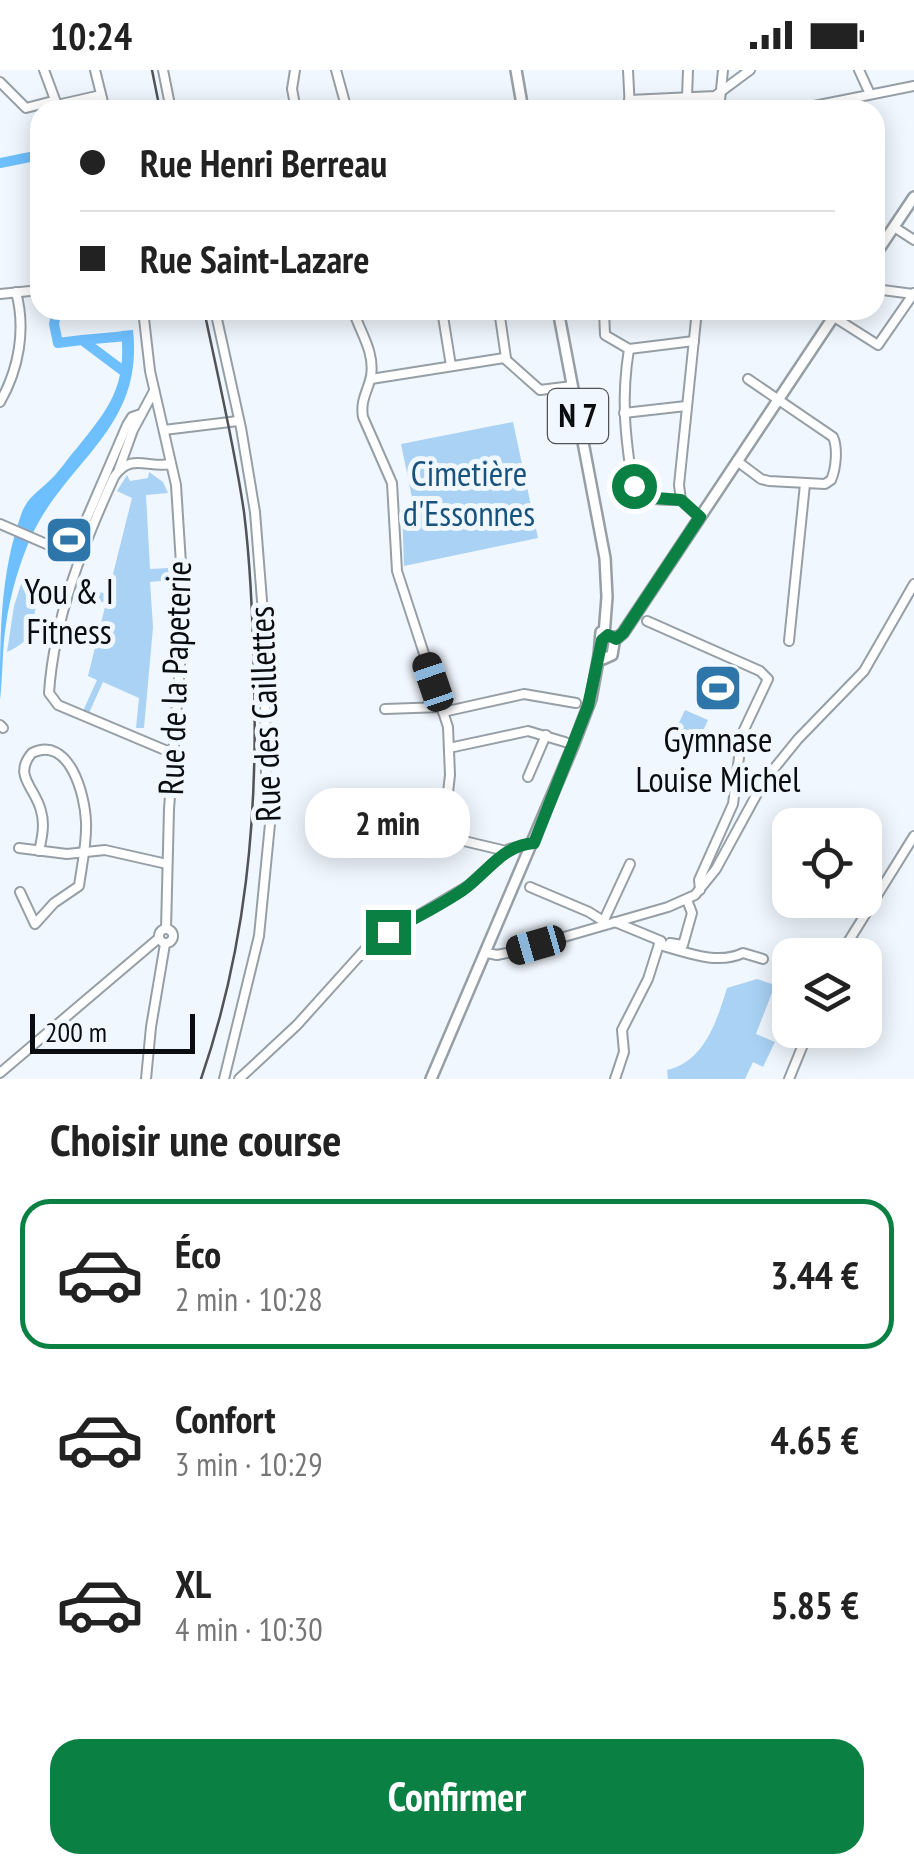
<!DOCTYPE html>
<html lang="fr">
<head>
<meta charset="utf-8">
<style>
  :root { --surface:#fff; --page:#f6f6f6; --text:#222; --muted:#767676; --line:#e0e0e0; --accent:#0b8043 }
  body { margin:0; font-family:"PT Sans Narrow",sans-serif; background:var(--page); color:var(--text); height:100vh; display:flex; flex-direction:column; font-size:38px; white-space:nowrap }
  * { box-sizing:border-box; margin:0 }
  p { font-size:32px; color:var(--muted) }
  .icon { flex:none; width:55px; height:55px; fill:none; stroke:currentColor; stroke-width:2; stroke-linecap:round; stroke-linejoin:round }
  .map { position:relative; height:1009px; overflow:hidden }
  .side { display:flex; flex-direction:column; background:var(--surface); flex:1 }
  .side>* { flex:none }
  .top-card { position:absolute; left:30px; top:30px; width:855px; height:220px; border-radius:30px; box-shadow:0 5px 25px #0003; display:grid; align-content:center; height:220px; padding:0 50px; background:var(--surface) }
  .controls { position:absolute; left:772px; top:738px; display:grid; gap:20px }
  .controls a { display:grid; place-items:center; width:110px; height:110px; border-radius:20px; background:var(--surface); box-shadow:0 5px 25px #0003; font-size:50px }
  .scale { position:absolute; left:30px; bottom:25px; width:165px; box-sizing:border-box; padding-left:10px; border:5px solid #0a0d10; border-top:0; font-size:28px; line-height:35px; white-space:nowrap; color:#0a0d10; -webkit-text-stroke:8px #f0f7fe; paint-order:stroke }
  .end { position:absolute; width:45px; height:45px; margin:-22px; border:12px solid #0b8043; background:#fff; box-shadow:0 0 0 5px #fff }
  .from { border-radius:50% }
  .bubble { position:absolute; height:70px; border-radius:30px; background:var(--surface); box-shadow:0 5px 25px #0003; font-size:32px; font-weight:600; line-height:70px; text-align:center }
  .car { position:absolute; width:30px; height:60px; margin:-30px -15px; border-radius:12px; box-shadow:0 0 8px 2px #0007; background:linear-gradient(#222 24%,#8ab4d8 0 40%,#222 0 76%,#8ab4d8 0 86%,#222 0) }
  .top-card b { display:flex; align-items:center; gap:35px; height:95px; font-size:38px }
  .top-card b+b { border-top:2px solid var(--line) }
  .top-card i { width:25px; height:25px; background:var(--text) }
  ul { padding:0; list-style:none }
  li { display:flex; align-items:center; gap:30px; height:150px; margin:0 20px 15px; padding:0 30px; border:5px solid transparent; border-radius:30px }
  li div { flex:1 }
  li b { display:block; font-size:38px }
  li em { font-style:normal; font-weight:600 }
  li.selected { border-color:var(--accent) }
  li>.icon { width:90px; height:90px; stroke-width:1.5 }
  h2 { padding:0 50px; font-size:45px; line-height:120px }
  .cta { display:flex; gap:20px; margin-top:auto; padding:20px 50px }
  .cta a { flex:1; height:115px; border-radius:30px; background:var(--accent); color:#fff; font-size:40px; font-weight:600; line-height:115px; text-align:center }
  .status { display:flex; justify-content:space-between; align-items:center; height:70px; padding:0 50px; background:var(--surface); direction:ltr }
  .status svg { height:28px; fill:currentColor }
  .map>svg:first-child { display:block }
  .green { fill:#a9d2f4 }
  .water { fill:#6dbffe }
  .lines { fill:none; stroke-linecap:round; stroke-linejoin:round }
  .river { stroke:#6dbffe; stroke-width:10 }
  .minor-casing { stroke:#969fa6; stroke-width:12 }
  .major-casing { stroke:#969fa6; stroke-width:14 }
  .minor { stroke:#fff; stroke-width:8 }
  .major { stroke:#fff; stroke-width:9 }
  .rail { stroke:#505459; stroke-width:2.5 }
  .route { stroke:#0b8043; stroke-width:12 }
  .labels { text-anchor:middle; stroke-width:10; stroke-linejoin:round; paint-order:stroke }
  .shield { fill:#f0f7fe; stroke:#4f5357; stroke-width:2.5 }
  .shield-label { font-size:32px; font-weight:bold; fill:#0a0d10 }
  .park-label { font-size:35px; fill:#18537d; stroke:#f0f7fe }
  .poi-label { font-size:35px; fill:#0a0d10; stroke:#f0f7fe }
  .street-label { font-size:35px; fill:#0a0d10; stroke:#f0f7fe }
</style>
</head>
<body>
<div class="status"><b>10:24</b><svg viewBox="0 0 49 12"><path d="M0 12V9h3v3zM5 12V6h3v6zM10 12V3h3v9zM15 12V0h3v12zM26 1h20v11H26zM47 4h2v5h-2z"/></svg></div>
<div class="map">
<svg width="914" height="1009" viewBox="0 0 914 1009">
  <rect width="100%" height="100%" fill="#f0f7fe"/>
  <g class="green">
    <path d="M513 352 538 468 404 496 402 439 414 437 401 374Z"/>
    <path d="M149 402 163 412 168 423 146 425 150 499 169 498 170 510 150 512 153 557 144 658H136L139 628 103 612 89 643 83 641 97 610 88 606 106 533 79 525 81 518 108 524 132 428 117 421 127 405 130 411 148 408Z"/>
    <path d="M22 511 36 535C31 563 34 569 7 582L14 536Z"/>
    <path d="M685 640 708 650 690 689 667 678Z"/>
    <path d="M757 909 775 915 756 964 775 972 763 997 753 992 745 1009H668L667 1000C704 992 717 951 727 918Z"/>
  </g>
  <path class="water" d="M133 260C144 359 67 389 31 467 20 492 10 525 6 554 2 579 3 605 0 630 0 564 0 503 22 442 28 428 36 423 47 413 58 404 67 389 77 378 110 337 127 316 121 261Z"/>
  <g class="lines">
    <g class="river">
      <path d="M0 93 40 85"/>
      <path d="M57 240 54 254 58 273 82 270 126 303"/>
      <path d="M82 270 127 266"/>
    </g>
    <g class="minor-casing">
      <g id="minor">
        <path d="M44 0 57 35 101 25"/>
        <path d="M95 0 105 40"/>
        <path d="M163 0 171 40"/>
        <path d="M295 0 292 19 296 40"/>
        <path d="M336 0 347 40"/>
        <path d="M628 0 630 40"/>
        <path d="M859 0 870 24"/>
        <path d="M0 12 26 38 53 31"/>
        <path d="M687 27 688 0"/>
        <path d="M629 30 715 26 750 0"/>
        <path d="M719 40 723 0"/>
        <path d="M794 40 914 16"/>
        <path d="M894 157 914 170"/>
        <path d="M875 219 913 224"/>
        <path d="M0 224 40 220"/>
        <path d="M143 240 150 301 176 415 184 541 169 739 166 859"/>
        <path d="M215 240 241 358 255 442 264 556 266 704 270 754 259 866 224 1009"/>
        <path d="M353 240C360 262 375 282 371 306 368 321 360 330 363 347L392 413 397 501 448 657 450 705 443 766 506 781"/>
        <path d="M442 240 451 296"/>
        <path d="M499 240 506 288"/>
        <path d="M604 240 605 265 629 279 694 271"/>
        <path d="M697 240 679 415 681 430 699 447"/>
        <path d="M834 247 878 275 914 223"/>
        <path d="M629 279C621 328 625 366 633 416 641 432 665 430 681 430"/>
        <path d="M371 309 504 288 540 320 572 316"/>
        <path d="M0 332C19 299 26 259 16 222"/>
        <path d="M624 343 686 336"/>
        <path d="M164 360 238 351"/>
        <path d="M737 391 761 409 769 411 825 414 831 410C836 399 838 378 833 367L748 309"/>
        <path d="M171 394C148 399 131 382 114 407 83 475 54 548 49 623L58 635 172 683"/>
        <path d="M119 399 133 360 154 321"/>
        <path d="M0 454 74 486"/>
        <path d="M71 485 127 355 132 347 141 344"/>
        <path d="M647 551 760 601 768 609 742 664 733 734 699 810 700 820"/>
        <path d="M789 571 805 414"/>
        <path d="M385 639 442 637"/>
        <path d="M443 642 524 624 576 633"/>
        <path d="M0 655 3 658"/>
        <path d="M449 678 528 661 565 672"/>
        <path d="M528 707 546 665"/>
        <path d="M19 778 67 784 105 780 167 794"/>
        <path d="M530 817 589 842 608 854"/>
        <path d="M20 822 35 854 54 833 79 816C82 794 87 773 86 752 85 724 69 665 32 683 12 706 36 718 41 741 45 754 42 768 39 781"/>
        <path d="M604 850 630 794"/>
        <path d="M615 852 661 871 663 876C688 883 718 895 743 883L763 889"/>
        <circle cx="166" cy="866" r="7"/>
        <path d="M670 873 683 875 692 843 687 830"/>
        <path d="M487 883 497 885 512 882 668 837 695 825 716 799 764 711 798 669 864 601 914 514"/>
        <path d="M840 885 914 766"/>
        <path d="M0 1003 159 868"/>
        <path d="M146 1009 151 957 165 874"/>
        <path d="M239 1009 297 955 370 874 468 816 509 779 533 773"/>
        <path d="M615 1009 624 982 622 960 648 909 660 871"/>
        <path d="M789 1009 809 960"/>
      </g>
    </g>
    <g class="major-casing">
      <g id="major">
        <path d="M516 0 523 40"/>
        <path d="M875 185 914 127"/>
        <path d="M558 240 605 488 607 527 604 565"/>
        <path d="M601 562 599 585 603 589 612 585 615 567"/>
        <path d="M616 569 623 563 838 240"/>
        <path d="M431 1009 573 676 591 629 599 585"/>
      </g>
    </g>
    <use href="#minor" class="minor"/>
    <use href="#major" class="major"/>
    <g class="rail">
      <path d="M152 0 160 40"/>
      <path d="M201 1009C246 878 258 747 254 610 253 554 251 498 244 442 234 374 218 307 204 240"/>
    </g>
  </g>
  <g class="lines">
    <path class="route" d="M388 862C414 849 439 836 463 820 488 802 501 776 534 773L588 636 602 570 608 565 616 569 623 563 700 447 681 430 644 427 634 416"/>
  </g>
  <defs>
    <g id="stadium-square" transform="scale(2.5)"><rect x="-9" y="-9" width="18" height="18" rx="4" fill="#2e76aa" stroke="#f0f7fe"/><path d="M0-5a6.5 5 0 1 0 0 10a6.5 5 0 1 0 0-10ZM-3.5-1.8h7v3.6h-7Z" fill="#fff"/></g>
  </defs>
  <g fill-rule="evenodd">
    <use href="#stadium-square" x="69" y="470"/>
    <use href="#stadium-square" x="718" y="618"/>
  </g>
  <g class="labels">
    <rect class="shield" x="548" y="319" width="60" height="54" rx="8"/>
    <g class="shield-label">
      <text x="578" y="357">N 7</text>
    </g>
    <g class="park-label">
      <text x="469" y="416">Cimetière<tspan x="469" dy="40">d'Essonnes</tspan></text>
    </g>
    <g class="poi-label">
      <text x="69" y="534">You &amp; I<tspan x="69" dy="40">Fitness</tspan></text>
      <text x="718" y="682">Gymnase<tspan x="718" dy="40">Louise Michel</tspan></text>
    </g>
    <g class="street-label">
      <text transform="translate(175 608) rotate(-88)" y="12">Rue de la Papeterie</text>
      <text transform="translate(265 644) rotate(-92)" y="12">Rue des Caillettes</text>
    </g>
  </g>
</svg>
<div class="controls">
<a><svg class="icon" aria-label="locate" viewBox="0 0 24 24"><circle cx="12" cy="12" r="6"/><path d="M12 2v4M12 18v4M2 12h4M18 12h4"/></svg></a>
<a><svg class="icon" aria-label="layers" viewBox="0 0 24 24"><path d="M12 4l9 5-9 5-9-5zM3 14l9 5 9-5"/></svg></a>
</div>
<div class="scale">200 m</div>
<i class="end from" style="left:634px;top:416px"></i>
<i class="end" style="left:388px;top:862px"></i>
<div class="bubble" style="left:305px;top:718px;width:165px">2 min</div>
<i class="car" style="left:433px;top:612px;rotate:341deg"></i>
<i class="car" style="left:536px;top:875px;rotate:254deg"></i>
<div class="top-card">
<b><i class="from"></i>Rue Henri Berreau</b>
<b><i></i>Rue Saint-Lazare</b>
</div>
</div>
<section class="side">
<h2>Choisir une course</h2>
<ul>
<li class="selected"><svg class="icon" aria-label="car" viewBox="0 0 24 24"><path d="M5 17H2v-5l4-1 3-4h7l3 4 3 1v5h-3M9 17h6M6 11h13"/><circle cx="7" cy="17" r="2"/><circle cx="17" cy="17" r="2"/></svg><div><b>Éco</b><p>2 min · 10:28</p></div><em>3.44 €</em></li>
<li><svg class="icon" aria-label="car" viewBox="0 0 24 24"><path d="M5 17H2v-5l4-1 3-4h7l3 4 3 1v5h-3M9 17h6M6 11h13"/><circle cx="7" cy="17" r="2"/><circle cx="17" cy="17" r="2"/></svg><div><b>Confort</b><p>3 min · 10:29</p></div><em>4.65 €</em></li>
<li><svg class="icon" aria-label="car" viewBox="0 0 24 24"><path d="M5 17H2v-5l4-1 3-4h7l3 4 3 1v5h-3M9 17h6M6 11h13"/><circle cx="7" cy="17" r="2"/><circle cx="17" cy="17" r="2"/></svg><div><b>XL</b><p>4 min · 10:30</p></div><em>5.85 €</em></li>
</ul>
<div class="cta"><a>Confirmer</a></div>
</section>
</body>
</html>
